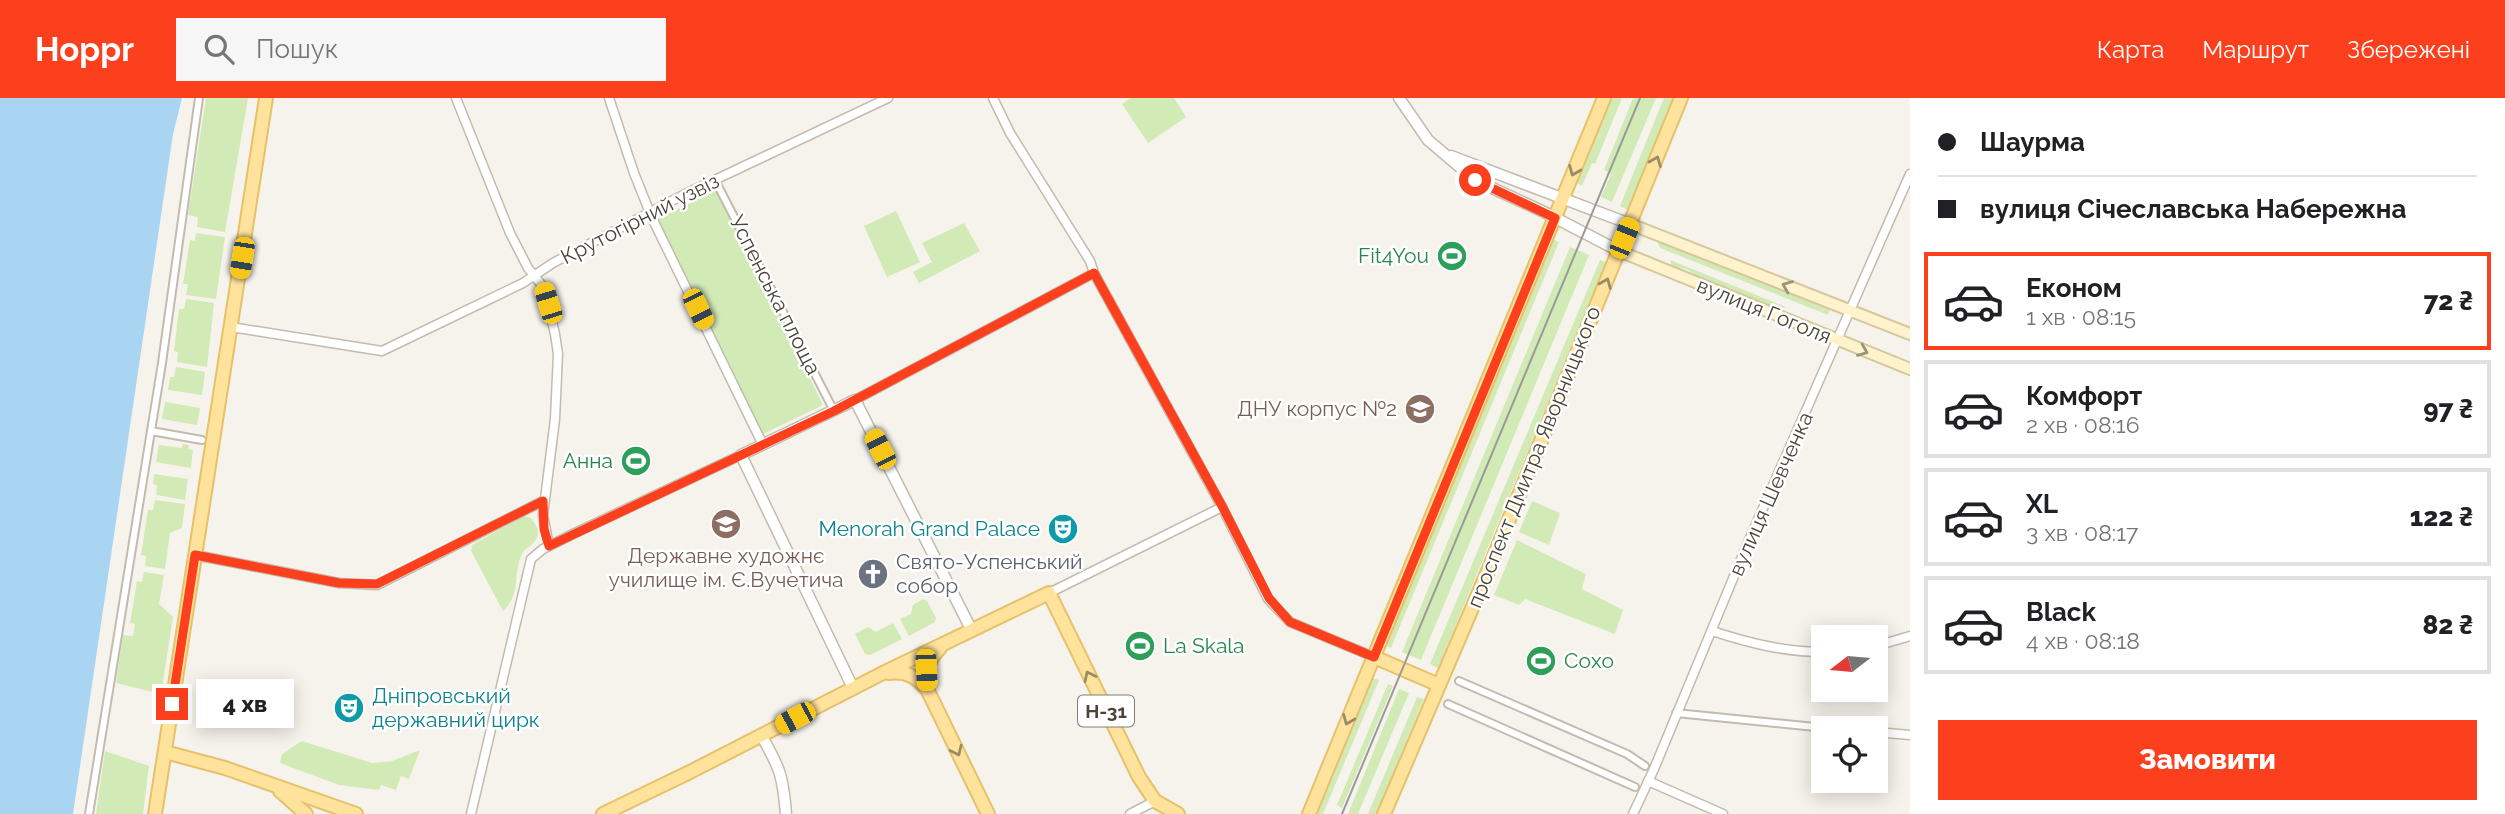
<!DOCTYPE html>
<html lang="uk">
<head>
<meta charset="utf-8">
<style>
  :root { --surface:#fff; --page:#f6f6f6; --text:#202124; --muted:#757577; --line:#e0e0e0; --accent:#fc3f1d }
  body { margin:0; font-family:Raleway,sans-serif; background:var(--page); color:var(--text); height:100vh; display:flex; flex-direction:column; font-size:26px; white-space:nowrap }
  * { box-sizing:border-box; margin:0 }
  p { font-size:23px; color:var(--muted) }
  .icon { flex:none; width:38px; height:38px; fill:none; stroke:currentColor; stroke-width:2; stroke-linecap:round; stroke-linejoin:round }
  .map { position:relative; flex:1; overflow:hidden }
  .side { display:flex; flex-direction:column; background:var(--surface); width:595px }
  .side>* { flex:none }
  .banner { display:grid; align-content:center; height:154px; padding:0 28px; background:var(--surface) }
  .needle { width:46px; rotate:254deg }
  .controls { position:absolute; left:1811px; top:527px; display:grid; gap:14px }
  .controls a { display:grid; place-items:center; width:77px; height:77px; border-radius:0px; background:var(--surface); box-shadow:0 4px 18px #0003; font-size:35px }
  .end { position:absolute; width:32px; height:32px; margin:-16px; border:9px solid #fc3f1d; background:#fff; box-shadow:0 0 0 4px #fff }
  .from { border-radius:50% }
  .bubble { position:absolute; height:49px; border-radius:0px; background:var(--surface); box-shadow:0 4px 18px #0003; font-size:23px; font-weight:800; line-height:49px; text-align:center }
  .car { position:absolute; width:21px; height:42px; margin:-21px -10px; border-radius:9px; box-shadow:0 0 5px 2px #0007; background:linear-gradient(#f5c518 24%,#345 0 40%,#f5c518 0 76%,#345 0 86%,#f5c518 0) }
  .banner b { display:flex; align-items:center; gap:24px; height:66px; font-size:26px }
  .banner b+b { border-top:2px solid var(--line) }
  .banner i { width:18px; height:18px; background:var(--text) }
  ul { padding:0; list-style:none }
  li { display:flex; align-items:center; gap:21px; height:98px; margin:0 14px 10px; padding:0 14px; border:4px solid var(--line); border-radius:0px }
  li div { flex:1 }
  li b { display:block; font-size:26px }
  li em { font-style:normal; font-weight:800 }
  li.on { border-color:var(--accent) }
  li>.icon { width:63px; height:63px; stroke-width:1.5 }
  .cta { display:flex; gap:14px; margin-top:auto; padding:14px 28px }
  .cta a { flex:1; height:80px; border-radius:0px; background:var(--accent); color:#fff; font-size:28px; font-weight:800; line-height:80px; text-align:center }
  header { display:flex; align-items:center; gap:42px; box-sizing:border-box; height:98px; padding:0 35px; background:var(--accent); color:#fff }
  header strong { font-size:33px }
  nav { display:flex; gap:38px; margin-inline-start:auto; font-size:24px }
  .search { width:490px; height:63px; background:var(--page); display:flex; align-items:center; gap:18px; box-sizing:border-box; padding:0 24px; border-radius:0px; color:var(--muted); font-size:26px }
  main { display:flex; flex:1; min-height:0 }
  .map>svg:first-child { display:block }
  .green { fill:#d2eab5 }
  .water { fill:#a9d4f2 }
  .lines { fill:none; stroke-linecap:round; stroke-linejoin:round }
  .pedestrian-casing { stroke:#c2bbae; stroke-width:10 }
  .minor-casing { stroke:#c2bbae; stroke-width:11 }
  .tertiary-casing { stroke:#c2bbae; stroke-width:13 }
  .secondary-casing { stroke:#d6c79b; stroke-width:14 }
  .primary-casing { stroke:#e6c16a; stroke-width:16 }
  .pedestrian { stroke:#fff; stroke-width:6 }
  .minor { stroke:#fff; stroke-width:8 }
  .tertiary { stroke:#fff; stroke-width:10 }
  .secondary { stroke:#fff3cd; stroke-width:10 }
  .primary { stroke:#ffe39c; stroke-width:12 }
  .tram { stroke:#9a9a9a; stroke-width:2 }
  .oneway { stroke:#9c8c66 }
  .oneway2 { stroke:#9c937c }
  .route { stroke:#fc3f1d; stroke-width:9 }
  .labels { text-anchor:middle; stroke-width:5; stroke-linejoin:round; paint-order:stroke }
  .shield { fill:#fff; stroke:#817c74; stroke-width:2 }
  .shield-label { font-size:19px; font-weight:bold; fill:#4b4439 }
  .street-label { font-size:21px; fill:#4b4439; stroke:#fff }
  .leisure-label { font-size:21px; fill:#27864d; stroke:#fff; text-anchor:end }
  .education-label { font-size:21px; fill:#785e54; stroke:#fff; text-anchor:end }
  .culture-label { font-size:21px; fill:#0d838f; stroke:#fff; text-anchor:end }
  .worship-label { font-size:21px; fill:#5b616d; stroke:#fff; text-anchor:start }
</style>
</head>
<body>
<header>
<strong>Hoppr</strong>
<div class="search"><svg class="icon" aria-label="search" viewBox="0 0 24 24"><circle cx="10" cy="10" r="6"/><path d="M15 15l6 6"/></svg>Пошук</div>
<nav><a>Карта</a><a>Маршрут</a><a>Збережені</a></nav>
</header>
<main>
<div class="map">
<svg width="1910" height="716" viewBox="0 0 1910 716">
  <rect width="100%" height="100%" fill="#f6f3ec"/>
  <g class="green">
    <path d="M206 0H248L225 134 197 129 198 119 188 117Z"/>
    <path d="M1130 0H1174L1186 19 1148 45 1122 6Z"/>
    <path d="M1611 0H1622L1595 66 1592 65 1582 88 1576 85Z"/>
    <path d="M1633 0H1656L1612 104 1601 99 1611 76 1604 72Z"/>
    <path d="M1664 0H1675L1628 112 1620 108Z"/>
    <path d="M717 92 823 307 763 336 658 121Z"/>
    <path d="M896 113 920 164 887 179 864 128Z"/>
    <path d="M964 125 980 153 919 185 913 174 932 164 922 145Z"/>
    <path d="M196 135 225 139 216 201 186 197 188 186H183L190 142 195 143Z"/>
    <path d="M1554 142 1559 144 1391 550 1385 547Z"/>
    <path d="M1657 142 1830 212 1828 217 1660 150Z"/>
    <path d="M1570 149 1589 157 1421 562 1402 554Z"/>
    <path d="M1600 162 1606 164 1438 570 1430 566Z"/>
    <path d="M1670 162 1786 209 1779 212 1702 181 1688 172 1672 168Z"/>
    <path d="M186 201 214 205 207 269 177 264 178 254 174 253 179 211H184Z"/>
    <path d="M176 269 205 274 202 297 168 292 170 279H174Z"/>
    <path d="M165 304 200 310 197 327 162 321Z"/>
    <path d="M183 346 189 347 188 351 193 352 191 370 156 364 159 347 182 350Z"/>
    <path d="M154 376 188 381 185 402 156 397 157 387 153 386Z"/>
    <path d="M155 402 185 406 182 430 170 435 165 471 145 468 146 458 141 457 148 412H153Z"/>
    <path d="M1532 403 1560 415 1549 447 1519 434Z"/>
    <path d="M524 418 531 420C534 424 538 429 538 435 537 447 526 448 522 456 512 477 522 495 503 513L471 453 472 447Z"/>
    <path d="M1517 442 1586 476 1582 491 1623 512 1615 536 1525 501 1519 507 1494 497Z"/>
    <path d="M144 474 164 477 159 506 173 519 161 596 116 585 123 537 133 538 135 526 130 525 137 483 142 484Z"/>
    <path d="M923 501 927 503 936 520 935 524 909 538 900 521 911 516 913 507Z"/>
    <path d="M893 525 902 541 870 557 865 556 855 536 868 529 876 534Z"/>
    <path d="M1373 580 1379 582 1323 716H1317Z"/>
    <path d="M1388 586 1393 588 1342 710 1337 707Z"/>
    <path d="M1399 591 1409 595 1358 716H1348Z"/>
    <path d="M1417 599 1424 601 1376 716H1368Z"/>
    <path d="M302 643 372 665 392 663 420 652 409 681 401 678 396 692 381 687 379 692 339 687 280 665 282 656Z"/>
    <path d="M105 653 149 668 143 716H96Z"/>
  </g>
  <path class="water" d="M0 0H182L173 36 73 716H0Z"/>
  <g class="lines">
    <g class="pedestrian-casing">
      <g id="pedestrian">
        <path d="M715 82 834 313"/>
        <path d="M151 333 202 342"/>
        <path d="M1459 583 1627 656 1645 668"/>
        <path d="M1448 606 1635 689"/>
        <path d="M1676 615 1825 630"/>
        <path d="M89 716 162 265 199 0"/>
      </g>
    </g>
    <g class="minor-casing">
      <g id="minor">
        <path d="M456 0 510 135 528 170 544 190 555 236 558 256 555 321 543 417 549 448"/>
        <path d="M609 0 634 75 652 120 763 347"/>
        <path d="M993 0 1010 35 1090 163 1094 175 1222 409 1268 501 1290 524 1374 559"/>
        <path d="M231 229 382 253 523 185 553 165 685 96 888 0"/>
        <path d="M855 302 1094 175"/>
        <path d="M195 457 339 485 377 487 543 403"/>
        <path d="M1049 495 1222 409"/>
        <path d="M1712 533C1749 545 1784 554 1824 554"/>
        <path d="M1876 548 1910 538"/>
        <path d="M1876 634 1910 637"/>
        <path d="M1648 683 1723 716"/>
        <path d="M471 716 531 461 543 451 575 435 741 357"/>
        <path d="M1130 716 1155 703"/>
        <path d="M1633 716 1654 671 1749 442 1910 76"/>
      </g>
    </g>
    <g class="tertiary-casing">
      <g id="tertiary">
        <path d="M1399 0 1428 42 1475 82 1542 113 1619 153"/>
        <path d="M1451 58 1630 126"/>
        <path d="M853 590 741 357 855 302 972 533"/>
        <path d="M761 637C780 670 783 678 786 716"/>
      </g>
    </g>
    <g class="secondary-casing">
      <g id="secondary">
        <path d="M1630 126 1910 236"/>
        <path d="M1619 153 1910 271"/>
      </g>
    </g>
    <g class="primary-casing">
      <g id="primary">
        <path d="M1374 559 1439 587"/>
        <path d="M889 575C906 573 915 578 927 591L988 716"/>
        <path d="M927 591C926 573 927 563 940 550"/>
        <path d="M165 654 225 670 356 716"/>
        <path d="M280 693 306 716"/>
        <path d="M155 716 266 0"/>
        <path d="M603 716 690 674 881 576 1049 495 1139 679 1155 703 1178 716"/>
        <path d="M1309 716 1604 0"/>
        <path d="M1384 716 1488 473 1681 0"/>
      </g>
    </g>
    <use href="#pedestrian" class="pedestrian"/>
    <use href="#minor" class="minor"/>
    <use href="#tertiary" class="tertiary"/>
    <use href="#secondary" class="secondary"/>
    <use href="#primary" class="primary"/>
    <path class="tram" d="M1342 716 1640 0"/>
  </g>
  <defs><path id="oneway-chevron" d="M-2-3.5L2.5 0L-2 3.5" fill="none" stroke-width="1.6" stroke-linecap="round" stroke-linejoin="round" transform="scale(1.75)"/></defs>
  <g class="oneway">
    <use href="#oneway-chevron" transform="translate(1656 63) rotate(-68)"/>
    <use href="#oneway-chevron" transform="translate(1574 73) rotate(112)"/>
    <use href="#oneway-chevron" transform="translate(1606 185) rotate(-68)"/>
    <use href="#oneway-chevron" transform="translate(1089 578) rotate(-116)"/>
    <use href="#oneway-chevron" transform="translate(1348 622) rotate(112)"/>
    <use href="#oneway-chevron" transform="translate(957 653) rotate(65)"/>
  </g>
  <g class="oneway2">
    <use href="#oneway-chevron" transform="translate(1787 188) rotate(-158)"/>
    <use href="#oneway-chevron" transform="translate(1863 253) rotate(22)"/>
  </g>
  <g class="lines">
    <path class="route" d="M172 606 195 457 339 485 377 486 543 403 544 431 549 448 834 313 1094 175 1222 408 1269 500 1290 524 1374 559 1555 120 1475 82"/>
  </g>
  <defs>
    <g id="stadium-disc" transform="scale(1.575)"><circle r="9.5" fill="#2e9e5b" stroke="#fff"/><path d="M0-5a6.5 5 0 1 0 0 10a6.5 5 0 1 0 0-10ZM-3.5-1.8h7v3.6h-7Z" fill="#fff"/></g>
    <g id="university-disc" transform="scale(1.575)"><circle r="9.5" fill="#8d6e63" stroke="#fff"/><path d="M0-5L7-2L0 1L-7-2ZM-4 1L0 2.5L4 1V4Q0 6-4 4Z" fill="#fff"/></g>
    <g id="theatre-disc" transform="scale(1.575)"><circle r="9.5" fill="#0f9aa8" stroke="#fff"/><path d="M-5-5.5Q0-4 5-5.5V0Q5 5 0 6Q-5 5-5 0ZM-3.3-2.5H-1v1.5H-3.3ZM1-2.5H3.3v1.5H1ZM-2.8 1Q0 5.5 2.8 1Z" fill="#fff"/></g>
    <g id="church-disc" transform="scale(1.575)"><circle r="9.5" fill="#6b7280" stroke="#fff"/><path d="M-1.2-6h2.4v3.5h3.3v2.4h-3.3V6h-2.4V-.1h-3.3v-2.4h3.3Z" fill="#fff"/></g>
  </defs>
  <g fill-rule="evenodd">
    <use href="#stadium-disc" x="1452" y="158"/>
    <use href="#university-disc" x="1420" y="311"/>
    <use href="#stadium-disc" x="636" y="363"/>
    <use href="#university-disc" x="726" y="426"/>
    <use href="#theatre-disc" x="1063" y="431"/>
    <use href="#church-disc" x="873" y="476"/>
    <use href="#stadium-disc" x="1140" y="548"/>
    <use href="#stadium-disc" x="1541" y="563"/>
    <use href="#theatre-disc" x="349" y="610"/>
  </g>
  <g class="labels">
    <rect class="shield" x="1078" y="597.5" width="56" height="31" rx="5"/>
    <g class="shield-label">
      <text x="1106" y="620">Н-31</text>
    </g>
    <g class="street-label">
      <text transform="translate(640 121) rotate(-27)" y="7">Крутогірний узвіз</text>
      <text transform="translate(775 197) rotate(63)" y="7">Успенська площа</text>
      <text transform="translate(1764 213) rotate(22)" y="7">вулиця Гоголя</text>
      <text transform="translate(1534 359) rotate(-68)" y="7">проспект Дмитра Яворницького</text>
      <text transform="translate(1771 396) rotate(-66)" y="7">вулиця Шевченка</text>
    </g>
    <g class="leisure-label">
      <text x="1429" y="165">Fit4You</text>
      <text x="613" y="370">Анна</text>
      <text x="1163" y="555" text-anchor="start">La Skala</text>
      <text x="1564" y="570" text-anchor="start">Сохо</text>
    </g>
    <g class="education-label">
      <text x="1397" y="318">ДНУ корпус №2</text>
      <text x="726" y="465" text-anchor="middle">Державне художнє<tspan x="726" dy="24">училище ім. Є.Вучетича</tspan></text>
    </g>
    <g class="culture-label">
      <text x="1040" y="438">Menorah Grand Palace</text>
      <text x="372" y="605" text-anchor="start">Дніпровський<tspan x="372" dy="24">державний цирк</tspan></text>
    </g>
    <g class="worship-label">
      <text x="896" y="471">Свято-Успенський<tspan x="896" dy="24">собор</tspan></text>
    </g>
  </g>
</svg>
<div class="controls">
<a><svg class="needle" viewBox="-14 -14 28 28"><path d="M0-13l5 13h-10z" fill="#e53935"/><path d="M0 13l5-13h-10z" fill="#757577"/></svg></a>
<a><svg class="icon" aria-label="locate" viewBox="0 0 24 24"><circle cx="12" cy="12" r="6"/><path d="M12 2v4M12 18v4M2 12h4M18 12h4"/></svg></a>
</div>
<i class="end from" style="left:1475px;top:82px"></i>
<i class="end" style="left:172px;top:606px"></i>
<div class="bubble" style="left:196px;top:581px;width:98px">4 хв</div>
<i class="car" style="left:1624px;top:140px;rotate:22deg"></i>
<i class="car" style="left:242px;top:160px;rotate:189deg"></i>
<i class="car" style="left:548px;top:205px;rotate:343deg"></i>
<i class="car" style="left:698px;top:211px;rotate:154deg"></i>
<i class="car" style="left:880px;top:351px;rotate:333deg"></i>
<i class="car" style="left:926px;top:572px;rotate:177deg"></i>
<i class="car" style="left:795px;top:620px;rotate:242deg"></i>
</div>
<section class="side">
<div class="banner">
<b><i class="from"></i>Шаурма</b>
<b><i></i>вулиця Січеславська Набережна</b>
</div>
<ul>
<li class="on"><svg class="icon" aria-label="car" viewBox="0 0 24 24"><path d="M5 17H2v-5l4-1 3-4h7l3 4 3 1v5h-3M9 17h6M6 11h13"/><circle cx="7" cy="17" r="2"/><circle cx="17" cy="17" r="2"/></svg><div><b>Економ</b><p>1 хв · 08:15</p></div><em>72 ₴</em></li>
<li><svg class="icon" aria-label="car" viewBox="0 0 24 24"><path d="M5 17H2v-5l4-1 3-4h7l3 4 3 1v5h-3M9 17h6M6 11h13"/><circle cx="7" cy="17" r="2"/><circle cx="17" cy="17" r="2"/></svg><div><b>Комфорт</b><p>2 хв · 08:16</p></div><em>97 ₴</em></li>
<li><svg class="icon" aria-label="car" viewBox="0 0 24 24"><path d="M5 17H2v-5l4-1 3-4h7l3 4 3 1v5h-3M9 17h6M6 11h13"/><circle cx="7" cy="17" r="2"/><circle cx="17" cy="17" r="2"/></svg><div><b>XL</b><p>3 хв · 08:17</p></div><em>122 ₴</em></li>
<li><svg class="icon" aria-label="car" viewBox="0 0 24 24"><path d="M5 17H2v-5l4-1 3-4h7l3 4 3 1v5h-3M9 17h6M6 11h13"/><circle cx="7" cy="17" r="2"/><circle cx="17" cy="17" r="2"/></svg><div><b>Black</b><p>4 хв · 08:18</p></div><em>82 ₴</em></li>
</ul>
<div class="cta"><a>Замовити</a></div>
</section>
</main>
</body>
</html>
